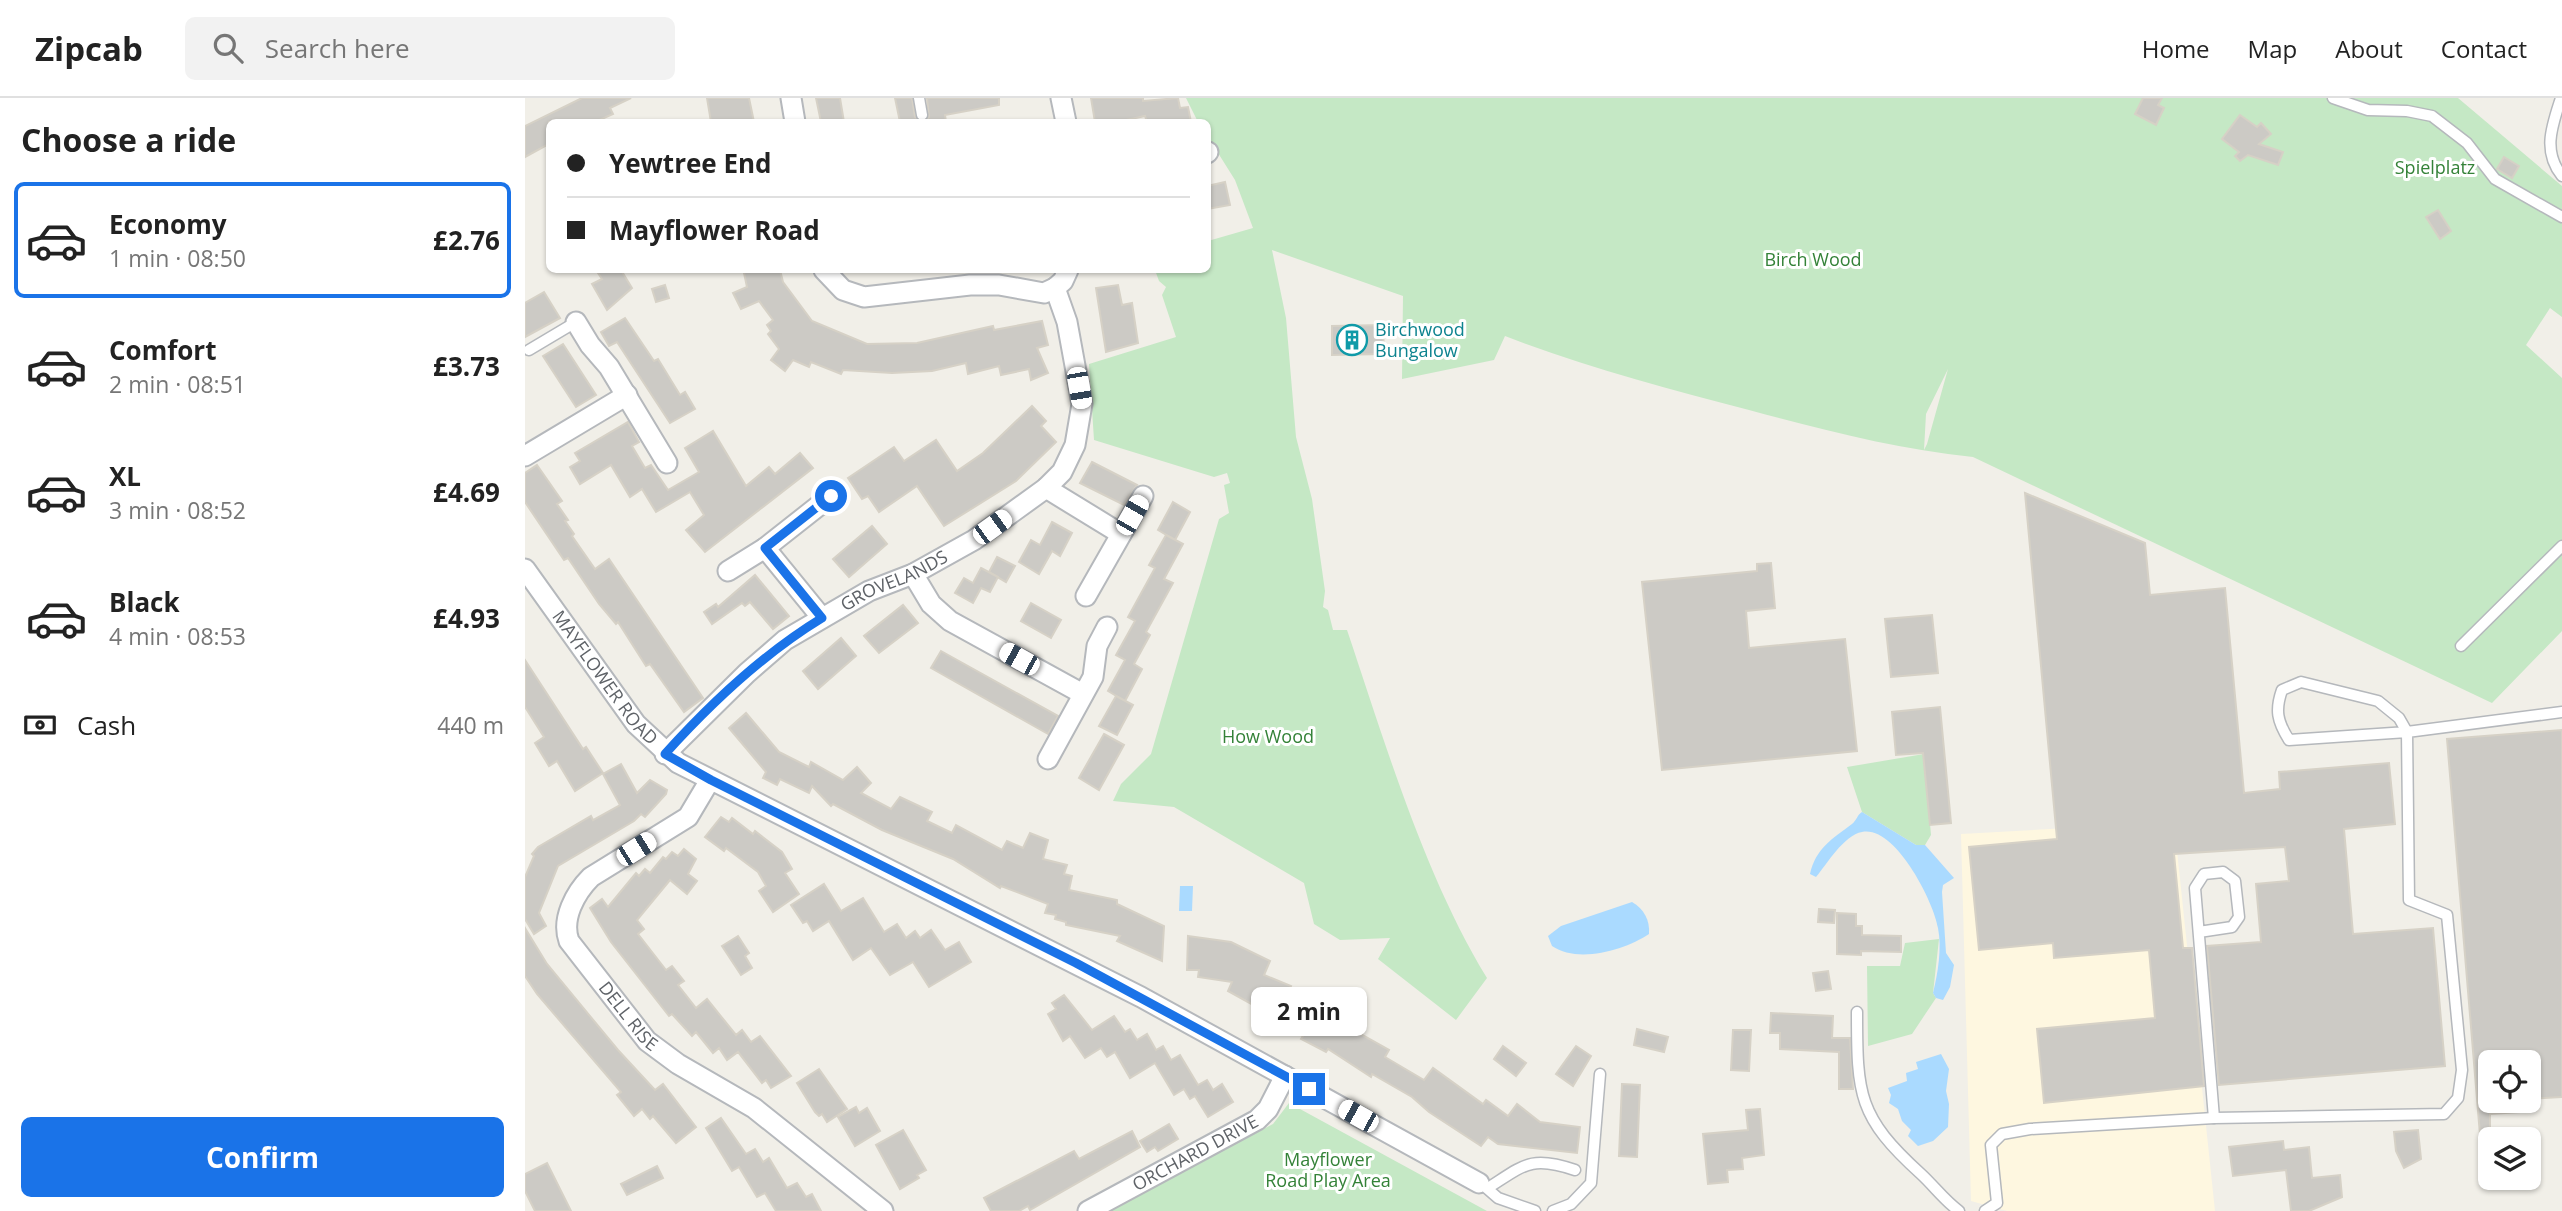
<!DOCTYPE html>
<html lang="en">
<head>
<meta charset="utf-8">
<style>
  :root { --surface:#fff; --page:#f2f2f2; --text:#222; --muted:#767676; --line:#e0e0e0; --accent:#1a73e8 }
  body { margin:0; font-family:"Open Sans",sans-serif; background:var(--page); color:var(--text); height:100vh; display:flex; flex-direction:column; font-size:26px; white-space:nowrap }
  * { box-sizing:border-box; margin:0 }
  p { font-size:23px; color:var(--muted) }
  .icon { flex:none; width:38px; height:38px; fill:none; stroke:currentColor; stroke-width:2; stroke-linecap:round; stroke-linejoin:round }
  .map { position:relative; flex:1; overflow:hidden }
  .side { display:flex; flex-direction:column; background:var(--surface); width:525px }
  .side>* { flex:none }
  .hud { position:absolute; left:21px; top:21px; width:665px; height:154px; border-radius:10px; box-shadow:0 2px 5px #0004; display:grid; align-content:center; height:154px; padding:0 21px; background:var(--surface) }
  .controls { position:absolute; left:1953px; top:952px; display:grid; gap:14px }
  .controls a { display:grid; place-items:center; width:63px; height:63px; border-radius:10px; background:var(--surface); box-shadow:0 2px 5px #0004; font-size:35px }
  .end { position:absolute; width:32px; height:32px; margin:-16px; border:9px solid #1a73e8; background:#fff; box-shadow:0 0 0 4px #fff }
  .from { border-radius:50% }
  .bubble { position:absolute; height:49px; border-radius:10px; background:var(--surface); box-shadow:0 2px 5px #0004; font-size:23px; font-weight:700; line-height:49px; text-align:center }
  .car { position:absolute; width:21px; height:42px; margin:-21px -10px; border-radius:9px; box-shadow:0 0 5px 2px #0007; background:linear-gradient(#fff 24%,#345 0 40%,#fff 0 76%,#345 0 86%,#fff 0) }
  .hud b { display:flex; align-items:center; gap:24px; height:66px; font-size:26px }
  .hud b+b { border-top:2px solid var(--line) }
  .hud i { width:18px; height:18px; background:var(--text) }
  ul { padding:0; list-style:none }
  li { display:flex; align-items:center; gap:21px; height:116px; margin:0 14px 10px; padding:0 7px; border:4px solid transparent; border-radius:10px }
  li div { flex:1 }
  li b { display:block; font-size:26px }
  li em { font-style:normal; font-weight:700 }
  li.on { border-color:var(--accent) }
  li>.icon { width:63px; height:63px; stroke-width:1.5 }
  h2 { padding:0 21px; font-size:32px; line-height:84px }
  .pay { display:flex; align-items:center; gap:18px; height:77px; padding:0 21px; font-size:26px }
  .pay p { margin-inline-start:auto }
  .primary-button { display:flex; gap:14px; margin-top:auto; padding:14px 21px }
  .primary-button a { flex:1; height:80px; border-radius:10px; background:var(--accent); color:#fff; font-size:28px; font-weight:700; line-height:80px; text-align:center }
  header { display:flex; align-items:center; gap:42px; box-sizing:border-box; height:98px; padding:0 35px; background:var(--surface); border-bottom:2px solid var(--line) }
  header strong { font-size:33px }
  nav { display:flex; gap:38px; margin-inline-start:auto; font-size:24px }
  .search { width:490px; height:63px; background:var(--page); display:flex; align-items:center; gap:18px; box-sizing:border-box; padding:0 24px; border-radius:10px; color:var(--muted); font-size:26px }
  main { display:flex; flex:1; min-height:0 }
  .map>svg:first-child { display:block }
  .commercial { fill:#fef7e0 }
  .green { fill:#c5e8c5; fill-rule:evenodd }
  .water { fill:#aadaff }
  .building { fill:#cccac5; stroke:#d6d1c6; stroke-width:2 }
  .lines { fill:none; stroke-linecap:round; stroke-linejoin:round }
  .service-casing { stroke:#b5b8bc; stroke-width:13 }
  .minor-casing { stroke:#b5b8bc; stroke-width:23 }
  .service { stroke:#fff; stroke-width:10 }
  .minor { stroke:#fff; stroke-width:19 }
  .route { stroke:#1a73e8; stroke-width:9 }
  .labels { text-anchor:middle; stroke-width:6; stroke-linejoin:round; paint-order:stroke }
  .park-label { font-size:18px; fill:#348238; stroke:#fff }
  .culture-label { font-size:18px; fill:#0d838f; stroke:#fff; text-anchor:start }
  .street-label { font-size:18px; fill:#5f6368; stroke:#fff }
</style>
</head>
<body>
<header>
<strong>Zipcab</strong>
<div class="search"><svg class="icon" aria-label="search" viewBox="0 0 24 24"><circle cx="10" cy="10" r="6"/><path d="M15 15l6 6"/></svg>Search here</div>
<nav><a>Home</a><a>Map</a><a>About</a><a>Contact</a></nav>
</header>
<main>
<section class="side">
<h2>Choose a ride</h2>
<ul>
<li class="on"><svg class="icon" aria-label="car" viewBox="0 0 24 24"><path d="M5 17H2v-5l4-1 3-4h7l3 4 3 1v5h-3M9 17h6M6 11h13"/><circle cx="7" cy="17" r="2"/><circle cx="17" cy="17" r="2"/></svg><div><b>Economy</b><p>1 min · 08:50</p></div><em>£2.76</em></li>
<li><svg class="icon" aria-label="car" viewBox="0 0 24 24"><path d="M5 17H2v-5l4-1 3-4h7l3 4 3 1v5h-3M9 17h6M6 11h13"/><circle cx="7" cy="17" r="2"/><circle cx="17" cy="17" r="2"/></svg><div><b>Comfort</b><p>2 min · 08:51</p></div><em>£3.73</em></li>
<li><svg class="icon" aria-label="car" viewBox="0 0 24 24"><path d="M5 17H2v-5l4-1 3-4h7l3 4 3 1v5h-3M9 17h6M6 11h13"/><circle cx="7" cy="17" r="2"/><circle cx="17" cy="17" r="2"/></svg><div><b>XL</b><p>3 min · 08:52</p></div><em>£4.69</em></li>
<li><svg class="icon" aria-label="car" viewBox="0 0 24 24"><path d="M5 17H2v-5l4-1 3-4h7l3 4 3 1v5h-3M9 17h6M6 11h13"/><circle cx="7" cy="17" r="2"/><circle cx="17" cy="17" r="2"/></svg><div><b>Black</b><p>4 min · 08:53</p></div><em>£4.93</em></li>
</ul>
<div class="pay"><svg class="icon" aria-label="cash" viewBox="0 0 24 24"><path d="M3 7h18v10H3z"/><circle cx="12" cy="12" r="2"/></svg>Cash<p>440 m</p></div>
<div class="primary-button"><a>Confirm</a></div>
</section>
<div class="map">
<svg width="2037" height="1113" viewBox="0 0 2037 1113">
  <rect width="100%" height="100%" fill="#f1efe8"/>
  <path class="commercial" d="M1649 724 1690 1113H1482L1446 1103 1436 736Z"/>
  <g class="green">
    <path d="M661 0H1933L2037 88V219L2025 210 2001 247 2037 280V533L1967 605 1448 359C1371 351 1299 332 1224 312 1141 290 1060 269 980 238L969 262 877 281 878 198 747 152 761 220 771 339 787 401 800 493 798 509 803 512 808 532H822C860 645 900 779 962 880L931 922 853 861 865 840 815 842 789 826 779 785 649 709 588 703 596 686 626 656 694 421 704 415 699 387 705 385 702 375 689 379 569 342 564 266 651 239 637 197 641 189 634 183 630 172H682L683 143 728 130 710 82 683 39 682 24H673ZM1423 271 1402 346 1399 352 1401 316Z"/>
    <path d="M1399 656 1406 737 1400 747H1391L1337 714 1322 669Z"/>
    <path d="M1414 841 1408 895 1411 900 1387 936 1343 948 1342 868H1375L1380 845Z"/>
    <path d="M764 1005 962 1113H584L748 1026Z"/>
  </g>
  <g class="water">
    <path d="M1337 714 1391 747H1400L1429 780 1418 787 1417 794 1421 855 1429 867 1425 889 1418 902 1411 900 1408 895C1413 875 1417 850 1413 830 1409 804 1370 727 1337 734 1319 737 1302 766 1291 779L1285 776C1291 750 1307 741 1327 726 1332 722 1332 717 1337 714Z"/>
    <path d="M655 788H668L667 813H654Z"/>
    <path d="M1107 804C1119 811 1125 822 1124 836 1100 852 1053 866 1027 848L1023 838 1036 828Z"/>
    <path d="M1416 956 1424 971 1421 993 1424 1006 1423 1029 1408 1043 1393 1048 1383 1038 1386 1032 1377 1023 1373 1011 1364 1005 1366 997 1363 990 1382 983 1381 975 1393 971 1391 964Z"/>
  </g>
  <g class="building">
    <path d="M57 0H106L85 10 88 16 70 24H24V46L0 59V28Z"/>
    <path d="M182 0H224L229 24H186Z"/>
    <path d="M291 0H315L319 24H296Z"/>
    <path d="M370 0H387L390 19 398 24 404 19 402 0H474V7L420 17 421 24H375Z"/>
    <path d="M566 0H618V3L653 0 655 10 663 9 666 24H622L620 18 592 24H570Z"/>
    <path d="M1618 0H1637L1633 7 1639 10 1631 27 1610 16Z"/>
    <path d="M1715 17 1732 29 1736 25 1746 36 1734 46 1758 54 1753 67 1723 57 1715 63 1710 58 1714 54 1697 41Z"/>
    <path d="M1979 59 1994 68 1987 80 1972 71Z"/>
    <path d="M700 84 705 107 682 111V88Z"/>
    <path d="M1913 112 1926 133 1915 141 1901 119Z"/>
    <path d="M71 172H96L107 190 82 212 67 186 77 181Z"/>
    <path d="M224 172H255L258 184 287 223 342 246 392 245 468 228 469 232 517 223 523 247 512 250 523 275 506 282 504 271 476 277 474 268 443 276 441 265 407 273 367 275 318 272 316 276 286 264 284 269 268 262 260 273 246 262 254 251 243 236 246 233 242 227 248 222 234 203 216 211 208 195 222 189 219 175Z"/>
    <path d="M140 187 144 200 131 204 127 191Z"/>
    <path d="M593 187 597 207 607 205 613 245 581 254 571 190Z"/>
    <path d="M19 194 35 220 0 239V205Z"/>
    <path d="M100 220 129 263 133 261 155 297 160 294 170 311 145 325 92 244 84 248 76 234Z"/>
    <path d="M858 227 859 256 807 257V228Z"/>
    <path d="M38 246 71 297 51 309 18 258Z"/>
    <path d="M507 308 521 323 516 328 531 344 491 383 419 428 392 388 354 414 343 398 337 401 323 380 369 349 379 363 411 342 432 373 458 355Z"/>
    <path d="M103 324 114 344 107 348 120 370 126 367 143 392 174 374 160 350 188 333 221 388 244 369 250 376 275 355 288 370 180 454 161 432 179 417 165 394 131 414 117 391 105 399 86 367 55 386 45 369 55 363 50 355Z"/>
    <path d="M567 364 612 387 599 407 555 385Z"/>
    <path d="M12 367 37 403 32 406 43 422 40 423 49 436 47 438 70 471 84 461 178 600 159 614 125 566 121 568 93 524 91 526 74 506 43 460 39 462 0 404V375Z"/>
    <path d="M1500 395 1620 445 1625 497 1700 490 1719 695 1755 691 1754 674 1864 665 1870 726 1819 731 1828 836 1908 830 1920 968 1694 987 1682 848 1736 844 1731 786 1764 783 1760 749 1649 756 1658 850H1667L1679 988 1519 1005 1512 931 1630 920 1624 852 1529 860 1528 845 1454 852 1444 749 1532 741Z"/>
    <path d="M648 404 665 414 650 442 633 432Z"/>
    <path d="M527 424 547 435 535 458 527 453 514 476 494 464 506 442 515 447Z"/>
    <path d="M347 428 362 446 324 479 308 461Z"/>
    <path d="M641 437 658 446 639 481 648 485 621 534 625 537 609 566 617 571 600 603 583 593 600 562 591 557 610 523 603 519 630 470 624 467Z"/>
    <path d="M472 459 490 468 481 484 464 474Z"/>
    <path d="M1246 465 1250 510 1221 513 1224 550 1320 541 1332 653 1137 672 1117 484 1232 473V466Z"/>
    <path d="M456 470 473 479 465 494 456 490 448 505 430 495 439 480 448 485Z"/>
    <path d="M230 477 264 518 248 531 225 504 220 508 217 505 187 526 179 514 191 506 193 509Z"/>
    <path d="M506 505 536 522 526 540 496 523Z"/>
    <path d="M378 507 393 525 354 555 339 538Z"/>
    <path d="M1407 517 1413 575 1366 579 1360 521Z"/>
    <path d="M316 540 331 558 293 591 278 573Z"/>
    <path d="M416 553 533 618 523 636 406 570Z"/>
    <path d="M0 562 58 651 61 649 78 675 50 693 32 663 24 668 10 645 19 639 0 609Z"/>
    <path d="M591 598 608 607 592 637 574 628Z"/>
    <path d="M1415 609 1426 725 1405 727 1398 655 1371 657 1367 614Z"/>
    <path d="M221 615 254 654 284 669 286 664 318 682 332 669 346 685 336 695 366 711 375 699 407 714 402 723 427 735 431 727 477 752 482 743 498 750 505 735 523 742 518 761 542 767 539 776 547 778 544 792 592 802V806L639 828 637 863 592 843 595 838 541 827V824L530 821 531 817 520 815 523 806 476 788 475 790 428 761 357 732 308 706 306 708 287 688 284 695 255 681 252 687 238 680 241 674 204 630Z"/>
    <path d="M2037 632V999L2004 1001V964H1965V1003H2009V1013L1965 1016V1037H1955L1922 641Z"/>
    <path d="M579 636 599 647 574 692 554 680Z"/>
    <path d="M96 666 112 695 125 682 142 692 141 696 120 719 116 716 109 723 33 768 14 815 21 828 9 836 0 821V779L9 758 7 756 13 749 66 718 68 722 95 707 78 676Z"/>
    <path d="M196 719 204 724 207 720 228 736 230 733 257 754 267 771 260 775 274 796 248 814 234 793 241 788 233 774 201 750 199 753 180 739Z"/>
    <path d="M159 751 171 761 163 776 172 783 162 796 145 782 112 822 119 831 113 836 141 872 147 868 159 883 153 887 171 910 182 901 211 937 217 932 226 944 235 938 266 978 246 990 241 982 237 985 213 954 202 962 194 950 188 955 171 934 167 938 147 916 144 918 86 844 65 810 77 801 83 809 111 775 114 778 120 771 125 775 138 759 141 761 147 754 153 758Z"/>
    <path d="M299 786 316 813 338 800 359 834 372 826 381 840 390 833 395 840 406 832 420 852 434 844 446 864 404 889 388 864 365 877 346 850 328 862 304 823 288 833 282 823 278 825 266 807Z"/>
    <path d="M1294 811 1310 812 1309 825 1293 824Z"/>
    <path d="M1312 815 1331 816V828H1337V837L1376 838V854L1336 853V857L1312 856Z"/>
    <path d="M0 830 22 866 93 952 130 992 138 986 171 1029 151 1045 128 1018 125 1021 117 1011 109 1018 92 997 96 994 12 896 0 878Z"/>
    <path d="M213 838 224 855 220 858 227 870 216 877 197 848Z"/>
    <path d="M663 838 706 844 745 863 739 877 766 888 764 893 786 903 784 907 864 952 860 959 899 982 908 970 958 1006 961 1002 983 1018 992 1006 1015 1024 1055 1029 1052 1055 973 1046 963 1039 956 1048 904 1014 887 999 847 976 846 979 803 951 801 954 776 941 778 938 765 933 766 930 730 914 732 909 703 893 707 884 673 879 674 872H662Z"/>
    <path d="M1303 873 1306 891 1291 893 1288 875Z"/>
    <path d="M539 897 567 932 589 918 600 934 605 931 612 942 622 936 631 952 638 948 646 962 655 957 673 987 682 982 688 992 697 986 708 1004 683 1019 670 998 665 1001 659 991 649 997 630 965 605 980 590 954 582 959 576 950 560 960 545 938 538 943 523 916 531 911 527 905Z"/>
    <path d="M1246 915 1308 918 1307 940H1325L1328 991H1314V954L1255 951V935H1245Z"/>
    <path d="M1112 931 1143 939 1139 954 1109 947Z"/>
    <path d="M1208 932H1226L1224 973 1206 972Z"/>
    <path d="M978 948 1001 965 991 978 969 961Z"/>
    <path d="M1051 948 1066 958 1048 988 1031 976Z"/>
    <path d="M294 971 322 1011 302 1024 297 1016 294 1018 290 1014 272 985Z"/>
    <path d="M1097 986 1115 987 1112 1059 1094 1058Z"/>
    <path d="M331 1009 334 1015 342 1010 355 1033 330 1048 313 1019Z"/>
    <path d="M1235 1011 1239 1057 1217 1060 1218 1071 1202 1072 1203 1084 1183 1086 1178 1036 1223 1032 1221 1012Z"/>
    <path d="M196 1020 221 1056 230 1051 238 1064 244 1060 262 1090 272 1085 281 1099 287 1096 296 1113H251L240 1095 232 1099 214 1069 207 1073 181 1030Z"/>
    <path d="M644 1026 653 1041 633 1053 630 1049 622 1054 615 1043Z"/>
    <path d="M378 1032 401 1072 392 1077 394 1080 375 1091 351 1047Z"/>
    <path d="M1893 1032 1896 1061 1879 1070 1871 1053 1869 1034Z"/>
    <path d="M607 1033 615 1049 505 1112 503 1108 494 1113H466L459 1100 549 1053 554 1061Z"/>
    <path d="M1758 1043 1759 1052 1784 1049 1787 1080 1815 1077 1817 1099 1784 1113H1766L1761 1072 1708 1078 1704 1049Z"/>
    <path d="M22 1065 46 1113H10L0 1093V1076Z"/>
    <path d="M132 1068 138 1080 102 1097 96 1086Z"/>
  </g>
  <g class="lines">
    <g class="service-casing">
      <g id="service">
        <path d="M394 0 397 17"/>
        <path d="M1808 0 1843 12 1882 13 1907 18 1942 45 1970 81 2037 119"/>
        <path d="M2036 0C2027 28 2017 53 2037 78"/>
        <path d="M4 252 51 224"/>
        <path d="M1936 548 2037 448"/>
        <path d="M1674 834 1707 829 1714 819 1710 783 1698 774 1679 776 1670 790 1689 1020"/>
        <path d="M1332 914C1332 997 1333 1019 1396 1076 1409 1088 1420 1103 1434 1113"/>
        <path d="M958 1087 973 1100 1010 1113"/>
        <path d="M963 1090C999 1067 1006 1057 1050 1072"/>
        <path d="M1028 1113 1046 1106 1066 1085 1075 976"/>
        <path d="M1460 1113 1472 1105 1466 1047 1477 1036 1505 1031 1689 1020 1919 1016 1933 1000 1937 972 1922 817 1884 802 1882 634 1874 620 1853 603 1776 584 1757 592C1750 612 1752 623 1764 642L1882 634 2037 614"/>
      </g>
    </g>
    <g class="minor-casing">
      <g id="minor">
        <path d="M266 0 270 24"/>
        <path d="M536 0 541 24"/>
        <path d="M682 55 683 54"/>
        <path d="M299 172 318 192 339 199 445 187H474L519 195 530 190"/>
        <path d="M51 224 65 247 84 269 142 365"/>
        <path d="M0 358 102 297"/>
        <path d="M521 390 596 436"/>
        <path d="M240 450 297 520"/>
        <path id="s1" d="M0 471 111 626 153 665 616 899 954 1085"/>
        <path d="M203 473 240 450 306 398"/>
        <path d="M388 476 406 506 425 523 558 596"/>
        <path d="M561 498 618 398"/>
        <path id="s2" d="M140 656 222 575 260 542 344 493 388 476 449 442 521 390 537 374 550 347 557 306 542 224 530 190 538 183 543 172"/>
        <path d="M523 661 568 579 572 548 582 529"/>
        <path id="s3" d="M185 682 163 719 66 779C50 795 36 821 44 843L122 943 153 966 229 1010 358 1113"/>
        <path id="s4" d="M563 1113 732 1022 743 1011 760 978"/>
      </g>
    </g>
    <use href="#service" class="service"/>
    <use href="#minor" class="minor"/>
  </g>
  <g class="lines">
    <path class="route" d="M306 398 240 450 297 520C238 556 186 605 140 656L186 682 551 865 784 991"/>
  </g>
  <defs>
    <g id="building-ring" transform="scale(1.575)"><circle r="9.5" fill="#fff" stroke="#0f9aa8" stroke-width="1.5"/><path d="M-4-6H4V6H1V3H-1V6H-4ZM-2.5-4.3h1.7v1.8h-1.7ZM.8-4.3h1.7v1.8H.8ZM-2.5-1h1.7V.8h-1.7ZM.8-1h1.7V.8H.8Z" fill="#0f9aa8"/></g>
  </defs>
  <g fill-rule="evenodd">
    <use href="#building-ring" x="827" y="242"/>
  </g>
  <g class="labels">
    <g class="park-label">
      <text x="1910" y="76">Spielplatz</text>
      <text x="1288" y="168">Birch Wood</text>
      <text x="743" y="645">How Wood</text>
      <text x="803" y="1068">Mayflower<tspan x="803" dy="21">Road Play Area</tspan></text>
    </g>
    <g class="culture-label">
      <text x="850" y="238">Birchwood<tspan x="850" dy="21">Bungalow</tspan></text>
    </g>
    <g class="street-label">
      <text dy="6" stroke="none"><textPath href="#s2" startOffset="290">GROVELANDS</textPath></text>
      <text dy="6" stroke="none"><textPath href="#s1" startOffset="135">MAYFLOWER ROAD</textPath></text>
      <text dy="6" stroke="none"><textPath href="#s3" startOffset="324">DELL RISE</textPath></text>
      <text dy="6" stroke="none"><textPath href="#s4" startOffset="122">ORCHARD DRIVE</textPath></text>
    </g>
  </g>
</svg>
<div class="controls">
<a><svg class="icon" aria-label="locate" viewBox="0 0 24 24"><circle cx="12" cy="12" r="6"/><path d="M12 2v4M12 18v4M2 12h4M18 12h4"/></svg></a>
<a><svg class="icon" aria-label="layers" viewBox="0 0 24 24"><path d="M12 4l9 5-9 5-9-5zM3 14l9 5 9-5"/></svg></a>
</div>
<i class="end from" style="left:306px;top:398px"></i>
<i class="end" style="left:784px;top:991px"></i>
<div class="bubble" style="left:726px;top:889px;width:116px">2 min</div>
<i class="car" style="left:554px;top:290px;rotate:170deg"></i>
<i class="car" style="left:607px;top:417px;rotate:30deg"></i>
<i class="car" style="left:467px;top:429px;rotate:54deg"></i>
<i class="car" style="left:494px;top:561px;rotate:299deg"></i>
<i class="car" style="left:111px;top:751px;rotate:58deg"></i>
<i class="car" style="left:833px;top:1018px;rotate:299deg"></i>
<div class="hud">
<b><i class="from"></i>Yewtree End</b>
<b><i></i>Mayflower Road</b>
</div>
</div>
</main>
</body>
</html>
